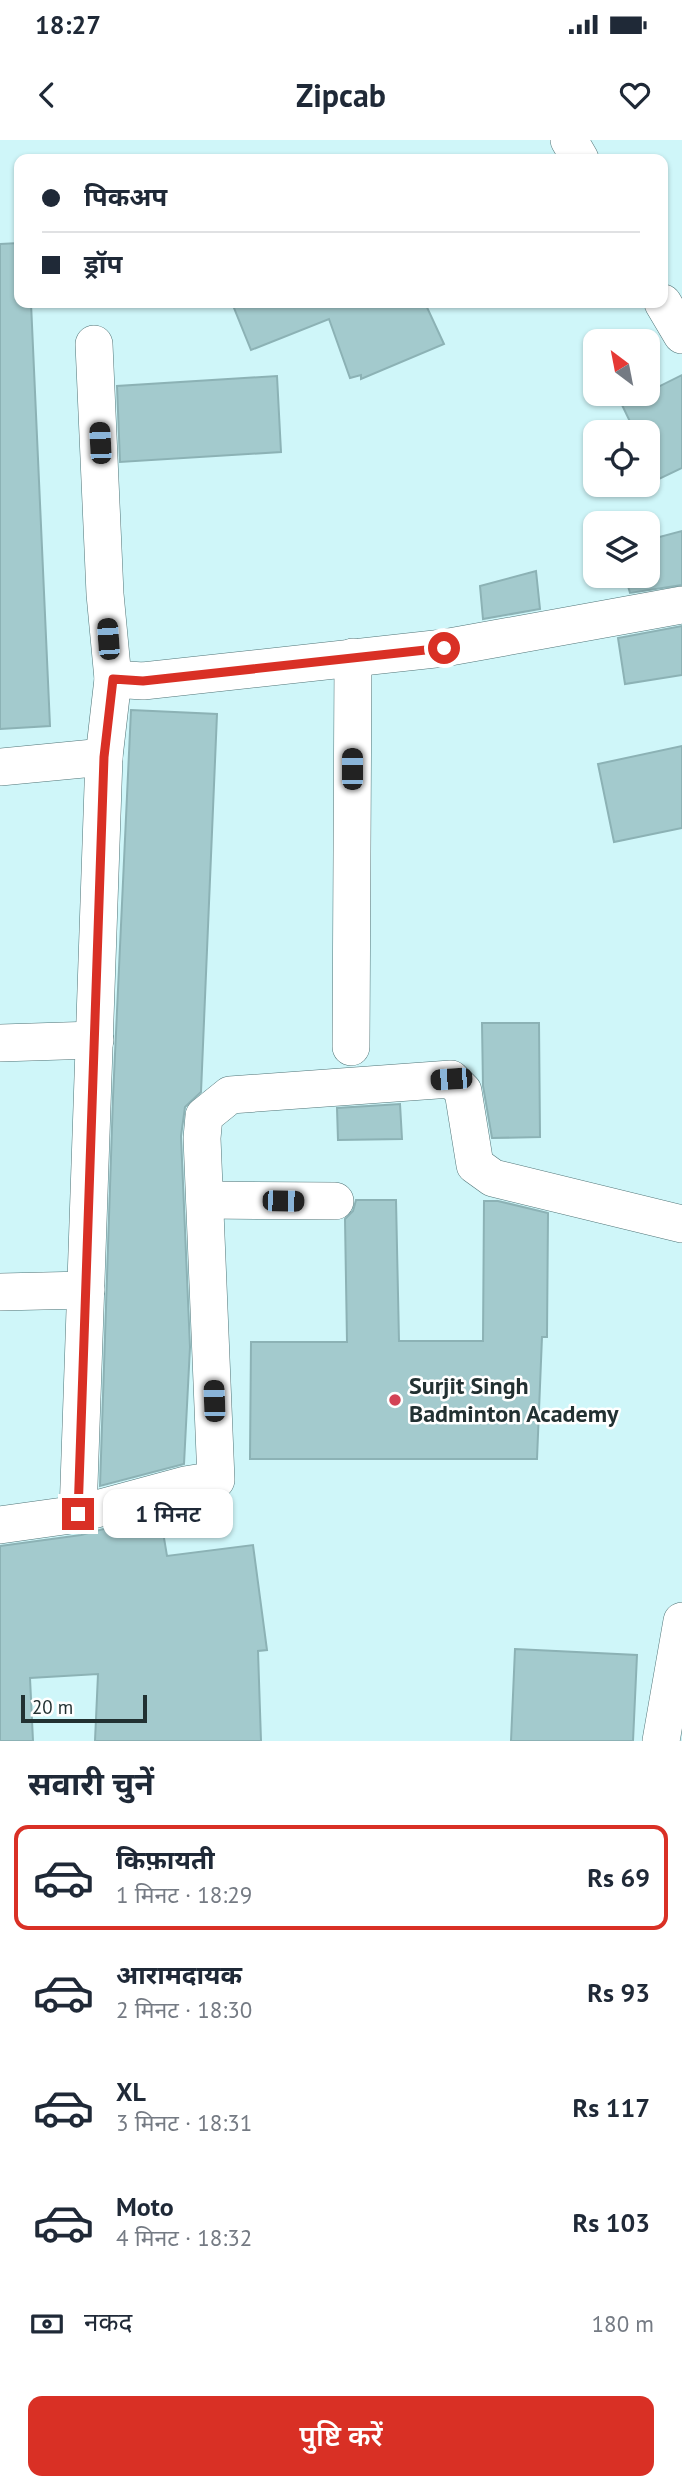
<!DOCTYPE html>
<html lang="hi">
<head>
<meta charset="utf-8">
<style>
  :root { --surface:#fff; --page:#f6f6f7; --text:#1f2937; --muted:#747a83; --line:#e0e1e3; --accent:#d93025 }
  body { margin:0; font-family:"PT Sans","Noto Sans Devanagari",sans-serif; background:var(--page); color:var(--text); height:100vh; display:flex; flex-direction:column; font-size:26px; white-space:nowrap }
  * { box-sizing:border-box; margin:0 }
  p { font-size:23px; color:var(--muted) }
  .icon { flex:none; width:38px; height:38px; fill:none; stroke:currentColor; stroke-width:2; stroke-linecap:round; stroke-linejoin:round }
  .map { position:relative; height:1601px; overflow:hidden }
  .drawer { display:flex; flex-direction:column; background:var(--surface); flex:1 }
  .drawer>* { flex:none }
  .banner { position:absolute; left:14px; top:14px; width:654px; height:154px; border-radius:14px; box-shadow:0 2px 5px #0004; display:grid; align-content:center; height:154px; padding:0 28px; background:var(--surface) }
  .needle { width:46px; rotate:328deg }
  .controls { position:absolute; left:583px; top:189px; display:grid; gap:14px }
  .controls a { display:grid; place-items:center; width:77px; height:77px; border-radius:14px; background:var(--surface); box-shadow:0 2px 5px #0004; font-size:35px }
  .scale { position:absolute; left:21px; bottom:18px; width:126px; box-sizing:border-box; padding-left:7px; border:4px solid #223132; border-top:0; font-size:19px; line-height:24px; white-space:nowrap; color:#223132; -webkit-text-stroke:5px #fff; paint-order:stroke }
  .end { position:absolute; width:32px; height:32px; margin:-16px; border:9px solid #d93025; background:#fff; box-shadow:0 0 0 4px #fff }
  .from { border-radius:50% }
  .bubble { position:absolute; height:49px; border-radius:14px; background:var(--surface); box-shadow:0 2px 5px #0004; font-size:23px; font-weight:600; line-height:49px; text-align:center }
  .car { position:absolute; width:21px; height:42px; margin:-21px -10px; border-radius:9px; box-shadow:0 0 5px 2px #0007; background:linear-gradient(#222 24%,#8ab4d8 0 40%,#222 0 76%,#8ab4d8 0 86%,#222 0) }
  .banner b { display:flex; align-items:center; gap:24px; height:66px; font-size:26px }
  .banner b+b { border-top:2px solid var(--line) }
  .banner i { width:18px; height:18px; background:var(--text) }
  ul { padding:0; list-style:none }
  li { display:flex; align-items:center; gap:21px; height:105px; margin:0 14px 10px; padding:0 14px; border:4px solid transparent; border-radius:14px }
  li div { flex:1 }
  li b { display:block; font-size:26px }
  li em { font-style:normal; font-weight:600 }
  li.selected { border-color:var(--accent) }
  li>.icon { width:63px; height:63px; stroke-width:1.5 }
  h2 { padding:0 28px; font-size:32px; line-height:84px }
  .pay { display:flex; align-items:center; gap:18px; height:77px; padding:0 28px; font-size:26px }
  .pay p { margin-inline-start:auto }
  .button { display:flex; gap:14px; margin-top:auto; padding:14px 28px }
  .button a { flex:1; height:80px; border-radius:14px; background:var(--accent); color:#fff; font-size:28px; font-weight:600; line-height:80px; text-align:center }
  .status { display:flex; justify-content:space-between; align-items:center; height:49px; padding:0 35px; background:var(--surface); direction:ltr }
  .status svg { height:19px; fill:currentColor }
  header { display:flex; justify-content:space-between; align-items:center; height:91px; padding:0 28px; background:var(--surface); font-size:32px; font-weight:600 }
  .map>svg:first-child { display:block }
  .building { fill:#a3cacd; stroke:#8cb2b5; stroke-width:2 }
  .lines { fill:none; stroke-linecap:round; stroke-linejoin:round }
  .minor-casing { stroke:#507477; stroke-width:38 }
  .minor { stroke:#fff; stroke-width:37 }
  .route { stroke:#d93025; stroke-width:9 }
  .poi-dot { fill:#d34356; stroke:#fff; stroke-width:2.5 }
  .labels { text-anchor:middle; stroke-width:5; stroke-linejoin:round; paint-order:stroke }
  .poi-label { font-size:24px; font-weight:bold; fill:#223132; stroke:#fff; text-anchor:start }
</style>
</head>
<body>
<div class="status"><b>18:27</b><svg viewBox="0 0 49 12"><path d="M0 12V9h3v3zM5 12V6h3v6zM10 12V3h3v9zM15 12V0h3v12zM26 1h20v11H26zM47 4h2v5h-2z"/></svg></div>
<header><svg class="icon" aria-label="back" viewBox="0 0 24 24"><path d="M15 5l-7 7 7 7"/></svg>Zipcab<svg class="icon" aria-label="heart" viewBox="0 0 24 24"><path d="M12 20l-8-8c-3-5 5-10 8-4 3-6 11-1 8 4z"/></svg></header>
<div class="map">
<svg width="682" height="1601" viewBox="0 0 682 1601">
  <rect width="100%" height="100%" fill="#cff6f9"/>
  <g class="building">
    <path d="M19 103V163H31L50 586 0 589V104Z"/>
    <path d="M232 163H425L444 204 361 239V235L350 238 329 179 251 210Z"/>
    <path d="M682 235V328L659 339 648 316V292H635L622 265Z"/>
    <path d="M277 236 281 312 120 322 117 246Z"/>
    <path d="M682 391V445L630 453 625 436H648V400Z"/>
    <path d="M536 431 540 469 483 479 480 446Z"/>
    <path d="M682 486V535L625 544 618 498Z"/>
    <path d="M131 570 217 574 201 952 185 967 181 996 190 1207 184 1324 100 1346 113 957Z"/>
    <path d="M682 606V688L614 702 598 624Z"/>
    <path d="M482 883H539L540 997 492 998 483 946Z"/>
    <path d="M400 964 402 999 338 1000 337 968Z"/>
    <path d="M356 1060H396L399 1201H483L484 1061H498L548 1073 547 1197H542L537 1319H250L251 1202H347L345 1079 353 1071Z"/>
    <path d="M160 1374 167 1416 253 1405 267 1510 258 1511 261 1601H95L98 1534 30 1538 33 1601H0V1406L81 1395Z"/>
    <path d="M515 1509 637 1515 633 1601H511Z"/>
  </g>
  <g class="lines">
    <g class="minor-casing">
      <g id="minor">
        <path d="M569 0 580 19"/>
        <path d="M663 163 682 195"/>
        <path d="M113 539 143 541 444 508 682 465"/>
        <path d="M0 627 104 617"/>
        <path d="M0 903 95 900"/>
        <path d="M351 907 353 517"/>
        <path d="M205 1060 335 1061"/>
        <path d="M0 1152 86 1150"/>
        <path d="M78 1374 104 617 113 539 105 454 94 204"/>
        <path d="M0 1385 78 1374 185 1345 216 1340 202 998 204 976 230 955 451 939 463 951 475 1025 493 1038 682 1084"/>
        <path d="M661 1601 682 1481"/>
      </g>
    </g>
    <use href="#minor" class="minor"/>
  </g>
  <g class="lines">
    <path class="route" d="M78 1374 104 617 113 539 143 541 444 508"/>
  </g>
  <circle class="poi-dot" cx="395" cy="1260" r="7"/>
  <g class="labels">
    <g class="poi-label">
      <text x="409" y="1254">Surjit Singh<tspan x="409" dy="28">Badminton Academy</tspan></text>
    </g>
  </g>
</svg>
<div class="controls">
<a><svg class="needle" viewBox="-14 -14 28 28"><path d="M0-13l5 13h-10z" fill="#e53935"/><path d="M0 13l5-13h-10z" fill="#747a83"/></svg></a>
<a><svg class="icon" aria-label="locate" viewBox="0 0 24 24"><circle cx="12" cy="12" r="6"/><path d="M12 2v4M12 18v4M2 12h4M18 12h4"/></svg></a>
<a><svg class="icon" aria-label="layers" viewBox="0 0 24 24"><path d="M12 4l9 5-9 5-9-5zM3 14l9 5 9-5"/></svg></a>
</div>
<div class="scale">20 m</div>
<i class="end from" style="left:444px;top:508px"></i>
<i class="end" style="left:78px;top:1374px"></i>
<div class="bubble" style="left:103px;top:1349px;width:130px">1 मिनट</div>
<i class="car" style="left:100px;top:303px;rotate:357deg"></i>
<i class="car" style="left:108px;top:499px;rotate:356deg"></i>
<i class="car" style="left:352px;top:629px;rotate:0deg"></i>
<i class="car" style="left:451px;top:939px;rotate:266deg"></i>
<i class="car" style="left:283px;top:1061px;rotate:91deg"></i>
<i class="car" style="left:214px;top:1261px;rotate:358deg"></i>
<div class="banner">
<b><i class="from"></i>पिकअप</b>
<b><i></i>ड्रॉप</b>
</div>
</div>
<section class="drawer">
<h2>सवारी चुनें</h2>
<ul>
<li class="selected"><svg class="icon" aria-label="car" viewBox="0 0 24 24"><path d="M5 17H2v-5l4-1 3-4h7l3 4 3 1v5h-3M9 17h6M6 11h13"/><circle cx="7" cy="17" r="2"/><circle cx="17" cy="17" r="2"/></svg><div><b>किफ़ायती</b><p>1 मिनट · 18:29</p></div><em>Rs 69</em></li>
<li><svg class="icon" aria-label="car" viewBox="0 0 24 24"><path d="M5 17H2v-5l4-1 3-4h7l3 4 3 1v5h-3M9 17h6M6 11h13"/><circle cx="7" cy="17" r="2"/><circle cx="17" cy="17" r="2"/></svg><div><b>आरामदायक</b><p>2 मिनट · 18:30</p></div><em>Rs 93</em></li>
<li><svg class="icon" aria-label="car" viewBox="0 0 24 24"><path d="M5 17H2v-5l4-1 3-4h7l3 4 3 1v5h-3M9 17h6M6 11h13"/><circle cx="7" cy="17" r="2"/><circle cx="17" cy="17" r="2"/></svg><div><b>XL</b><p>3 मिनट · 18:31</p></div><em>Rs 117</em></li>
<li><svg class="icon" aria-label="car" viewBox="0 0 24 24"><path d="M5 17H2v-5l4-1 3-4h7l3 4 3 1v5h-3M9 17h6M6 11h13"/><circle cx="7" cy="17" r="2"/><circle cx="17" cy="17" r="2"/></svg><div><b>Moto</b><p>4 मिनट · 18:32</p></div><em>Rs 103</em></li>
</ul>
<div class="pay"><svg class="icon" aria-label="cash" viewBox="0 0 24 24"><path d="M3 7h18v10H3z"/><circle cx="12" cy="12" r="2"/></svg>नकद<p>180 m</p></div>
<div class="button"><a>पुष्टि करें</a></div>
</section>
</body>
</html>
